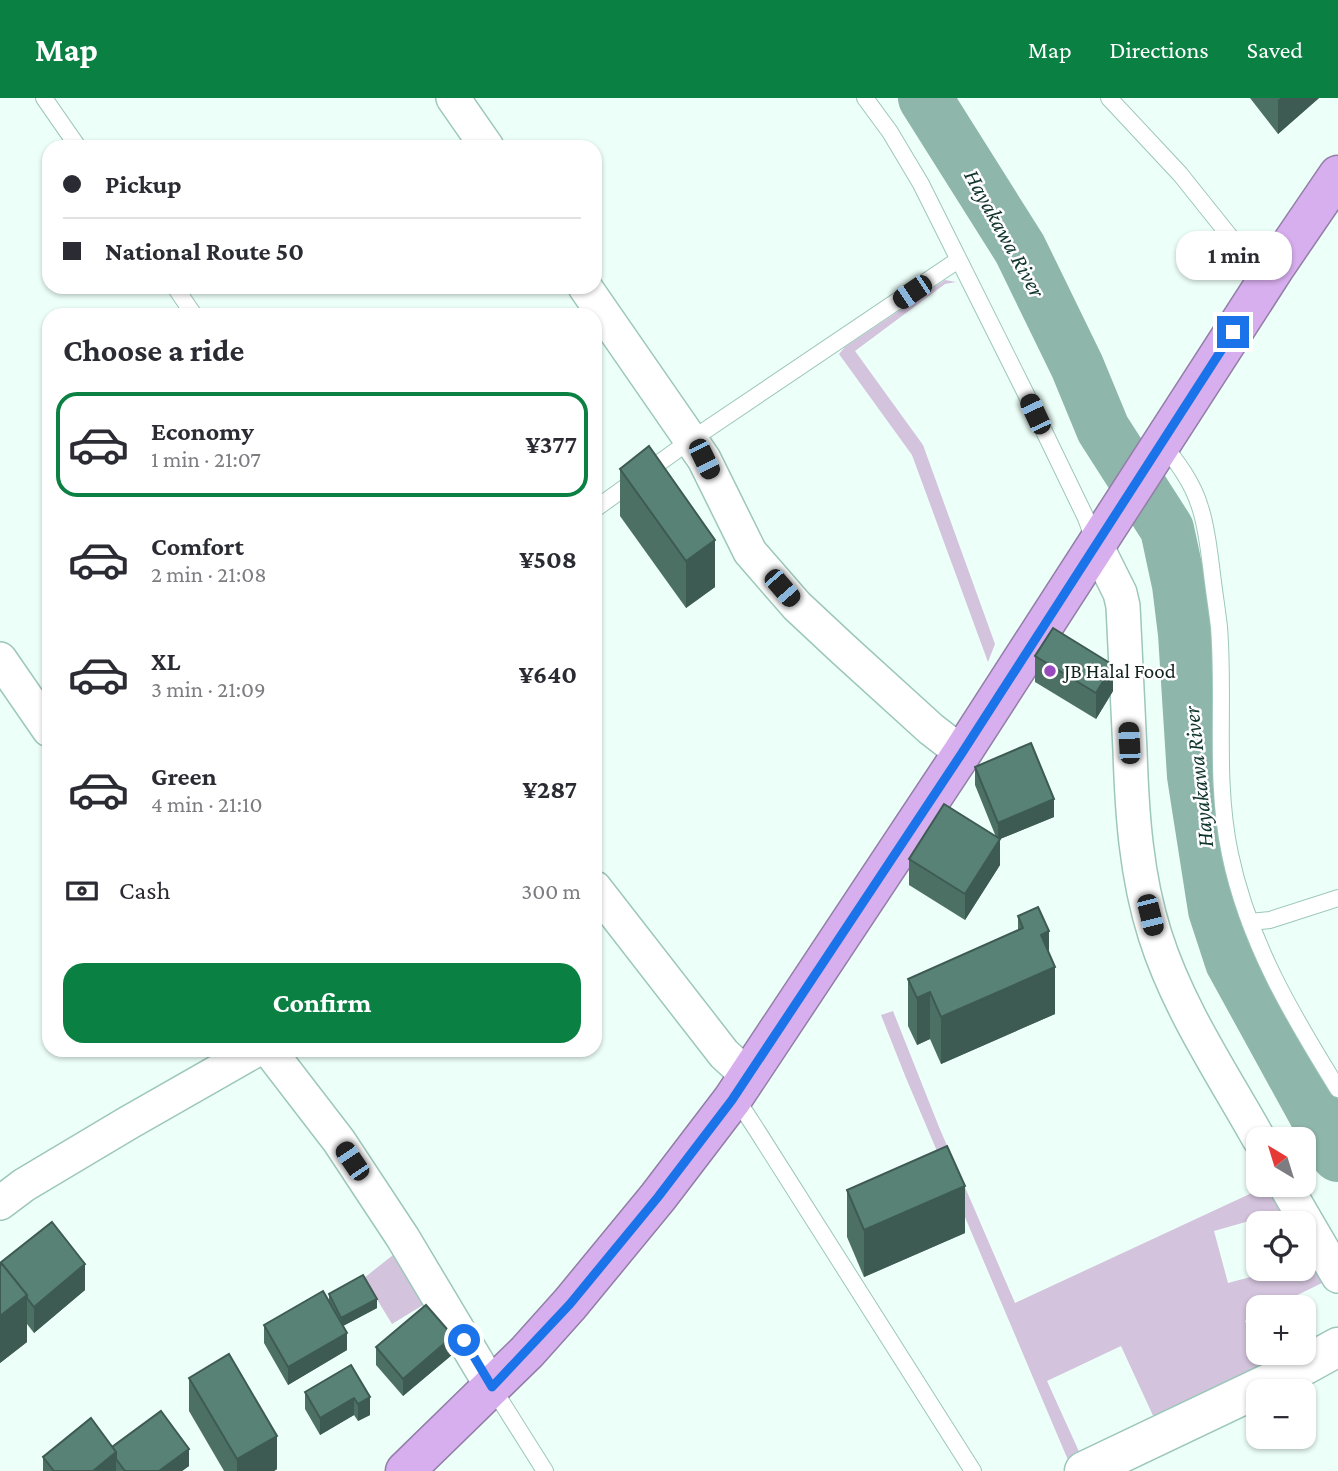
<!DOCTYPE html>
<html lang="en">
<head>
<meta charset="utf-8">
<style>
  :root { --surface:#fff; --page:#f2f2f3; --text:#2b2b33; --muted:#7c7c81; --line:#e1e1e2; --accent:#0b8043 }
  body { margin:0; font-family:"Crimson Pro",serif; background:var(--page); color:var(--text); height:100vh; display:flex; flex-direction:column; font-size:26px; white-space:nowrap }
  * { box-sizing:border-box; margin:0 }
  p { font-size:23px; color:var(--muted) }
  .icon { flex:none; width:38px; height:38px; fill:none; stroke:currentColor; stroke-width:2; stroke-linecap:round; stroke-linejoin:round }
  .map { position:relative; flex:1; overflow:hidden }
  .details { position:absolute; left:42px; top:210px; width:560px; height:749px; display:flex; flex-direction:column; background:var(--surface); border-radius:21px; box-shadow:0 2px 5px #0004 }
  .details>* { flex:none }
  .banner { position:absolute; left:42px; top:42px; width:560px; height:154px; border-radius:21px; box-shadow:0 2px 5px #0004; display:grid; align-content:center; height:154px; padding:0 21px; background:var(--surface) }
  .needle { width:46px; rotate:322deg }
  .tools { position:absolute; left:1246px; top:1029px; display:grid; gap:14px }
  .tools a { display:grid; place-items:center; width:70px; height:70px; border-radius:14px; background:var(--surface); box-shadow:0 2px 5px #0004; font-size:35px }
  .end { position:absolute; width:32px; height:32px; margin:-16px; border:9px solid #1a73e8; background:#fff; box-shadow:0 0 0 4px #fff }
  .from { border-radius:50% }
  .bubble { position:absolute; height:49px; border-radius:21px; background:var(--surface); box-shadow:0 2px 5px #0004; font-size:23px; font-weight:700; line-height:49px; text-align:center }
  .car { position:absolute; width:21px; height:42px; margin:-21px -10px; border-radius:9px; box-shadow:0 0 5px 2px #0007; background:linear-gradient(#222 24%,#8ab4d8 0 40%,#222 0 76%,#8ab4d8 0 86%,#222 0) }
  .banner b { display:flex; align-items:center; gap:24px; height:66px; font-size:26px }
  .banner b+b { border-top:2px solid var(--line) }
  .banner i { width:18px; height:18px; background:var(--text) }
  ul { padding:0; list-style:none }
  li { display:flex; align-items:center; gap:21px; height:105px; margin:0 14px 10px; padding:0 7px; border:4px solid transparent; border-radius:21px }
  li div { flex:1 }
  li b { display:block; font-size:26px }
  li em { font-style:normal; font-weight:700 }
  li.active { border-color:var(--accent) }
  li>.icon { width:63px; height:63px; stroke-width:1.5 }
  h2 { padding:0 21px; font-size:32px; line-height:84px }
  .pay { display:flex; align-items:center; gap:18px; height:77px; padding:0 21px; font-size:26px }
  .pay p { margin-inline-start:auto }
  .primary-button { display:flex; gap:14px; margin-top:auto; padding:14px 21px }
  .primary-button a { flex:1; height:80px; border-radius:21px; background:var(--accent); color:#fff; font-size:28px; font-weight:700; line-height:80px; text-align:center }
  header { display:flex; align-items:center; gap:42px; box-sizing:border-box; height:98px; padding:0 35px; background:var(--accent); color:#fff }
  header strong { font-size:33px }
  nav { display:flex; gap:38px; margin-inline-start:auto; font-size:24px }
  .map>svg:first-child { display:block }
  .green { fill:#d3c3dc }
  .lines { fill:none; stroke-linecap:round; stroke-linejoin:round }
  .river { stroke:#8fb6aa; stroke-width:54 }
  .lane-casing { stroke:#9cc7ba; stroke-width:18 }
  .street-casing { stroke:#9cc7ba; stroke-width:36 }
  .secondary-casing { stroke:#9cc7ba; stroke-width:41 }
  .highway-casing { stroke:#927ea6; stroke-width:41 }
  .lane { stroke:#fff; stroke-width:16 }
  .street { stroke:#fff; stroke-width:33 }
  .secondary { stroke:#fff; stroke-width:38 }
  .highway { stroke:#d7aeee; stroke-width:38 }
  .wall { fill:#4d7065 }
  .shaded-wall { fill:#3e5b53 }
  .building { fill:#598276; stroke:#3e5b53; stroke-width:2 }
  .route { stroke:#1a73e8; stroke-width:9 }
  .poi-dot { fill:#984bbd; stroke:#fff; stroke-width:2.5 }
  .labels { text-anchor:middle; stroke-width:5; stroke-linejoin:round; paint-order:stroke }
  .poi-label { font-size:21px; fill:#13241f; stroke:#fff; text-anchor:start }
  .water-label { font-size:23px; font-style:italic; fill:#11362d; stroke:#fff }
</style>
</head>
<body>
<header>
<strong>Map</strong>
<nav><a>Map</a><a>Directions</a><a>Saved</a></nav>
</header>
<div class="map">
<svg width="1338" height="1373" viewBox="0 0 1338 1373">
  <rect width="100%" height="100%" fill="#edfff9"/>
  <g class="green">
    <path d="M945 182 956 184 945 186 855 253 923 347 995 546 988 564 912 357 839 256 845 249Z"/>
    <path d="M893 913 939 1029 1015 1205 1269 1087 1295 1125H1269L1267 1118 1214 1133 1228 1185 1280 1171H1304V1140L1328 1182 1273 1209H1258V1216L1245 1223 1267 1271 1155 1322 1121 1248 1047 1283 1081 1358 1068 1362 906 980 881 917Z"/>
    <path d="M398 1153 428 1204 392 1226 364 1180Z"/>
  </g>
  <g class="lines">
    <path class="river" d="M925 0 1020 151 1077 268 1103 331 1167 431 1179 487 1185 536 1194 678 1215 812 1232 864 1338 1057"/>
    <g class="lane-casing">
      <g id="lane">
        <path d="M44 0 78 49"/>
        <path d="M865 0 890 34 921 86 1025 294 1086 420 1095 445"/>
        <path d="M1109 0 1180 76 1232 141 1255 157 1276 168"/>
        <path d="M175 189 194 217"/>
        <path d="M1162 345C1177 364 1193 385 1200 409 1207 430 1209 453 1212 476 1214 494 1217 511 1219 529 1225 605 1214 681 1230 756 1248 843 1292 917 1338 991"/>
        <path d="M595 411 691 342 958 162"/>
        <path d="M1250 824 1270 822 1338 800"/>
        <path d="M733 1003 745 1014 758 1034 973 1373"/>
        <path d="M492 1289 545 1373"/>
      </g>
    </g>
    <g class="street-casing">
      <g id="street">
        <path d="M453 0 487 49"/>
        <path d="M585 189 704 361 750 454 797 508 843 551 931 631 962 655"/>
        <path d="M1096 447 1120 495 1123 508C1125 557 1128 605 1130 653 1132 715 1136 777 1155 837 1178 910 1222 975 1259 1041"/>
        <path d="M0 561 49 632"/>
        <path d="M595 790 724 956 748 978"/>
        <path d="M269 952 339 1043 403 1140 492 1289"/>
        <path d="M1285 1087 1338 1178"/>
        <path d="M0 1105 24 1087 128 1025 256 952"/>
      </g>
    </g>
    <g class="secondary-casing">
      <path id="secondary" d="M1084 1373 1296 1272 1338 1249"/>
    </g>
    <g class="highway-casing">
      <path id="highway" d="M405 1373 527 1254 570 1206 658 1099 732 1002 962 655 1276 168 1338 77"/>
    </g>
    <use href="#lane" class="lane"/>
    <use href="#street" class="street"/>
    <use href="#secondary" class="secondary"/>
    <use href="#highway" class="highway"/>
  </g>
  <g class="wall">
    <path d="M1250 0H1319L1278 36Z"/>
    <path d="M620 371 715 489 686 510 620 418Z"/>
    <path d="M1035 558 1113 593 1096 621 1035 584Z"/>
    <path d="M975 669 1054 719 1000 741V767L965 822 909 787V761L996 739 975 687Z"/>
    <path d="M1018 818 1049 856 1055 916 941 966 930 941 917 947 908 928V881L1018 832Z"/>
    <path d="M847 1092 965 1135 864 1179 847 1139Z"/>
    <path d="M0 1165 85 1192 34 1235 27 1226V1244L0 1265Z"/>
    <path d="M329 1196 377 1210 343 1228 347 1252 288 1287 264 1245V1227L329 1203Z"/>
    <path d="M376 1249 453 1256 403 1298 376 1267Z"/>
    <path d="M351 1267 370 1317 358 1323 354 1317 320 1337 305 1311V1294Z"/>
    <path d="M189 1280 277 1371 274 1373H224L189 1313Z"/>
    <path d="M112 1349 189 1368 182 1373H43V1359Z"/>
  </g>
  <g class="shaded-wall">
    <path d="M1281 0H1319L1278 36V2Z"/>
    <path d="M715 442V489L686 510V463Z"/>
    <path d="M1113 567V593L1096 621V595Z"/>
    <path d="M1054 701V719L1000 741V767L965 822V796L998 742V725Z"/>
    <path d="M1049 833V871L1055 869V916L941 966V919L1041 837Z"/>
    <path d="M930 894V941L917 947V900Z"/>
    <path d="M965 1088V1135L864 1179V1132Z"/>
    <path d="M85 1166V1192L34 1235V1209Z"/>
    <path d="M27 1197V1244L0 1265V1218Z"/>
    <path d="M377 1201V1210L341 1229V1220Z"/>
    <path d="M347 1235V1252L288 1287V1269Z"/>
    <path d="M453 1238V1256L403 1298V1281Z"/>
    <path d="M370 1299V1317L358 1323V1306Z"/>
    <path d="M354 1300V1317L320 1337V1320Z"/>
    <path d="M277 1338V1371L274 1373H237V1361Z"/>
    <path d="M189 1351V1368L182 1373H159Z"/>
    <path d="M116 1354V1373H93Z"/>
  </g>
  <g class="building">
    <path d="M649 348 715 442 686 463 620 371Z"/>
    <path d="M1053 530 1113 567 1096 595 1035 558Z"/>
    <path d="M1031 645 1054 701 998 725 975 669Z"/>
    <path d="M944 706 1000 741 965 796 909 761Z"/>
    <path d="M1038 809 1049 833 1041 837 1055 869 941 919 930 894 917 900 908 881 1023 830 1018 818Z"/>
    <path d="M947 1048 965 1088 864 1132 847 1092Z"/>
    <path d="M52 1124 85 1166 34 1209 27 1200V1197L2 1166 1 1167 0 1165Z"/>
    <path d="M2 1166 27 1197 0 1218V1168Z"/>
    <path d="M363 1177 377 1201 341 1220 329 1196Z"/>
    <path d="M323 1193 347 1235 288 1269 264 1227Z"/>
    <path d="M426 1207 453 1238 403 1281 376 1249Z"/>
    <path d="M229 1256 277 1338 237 1361 189 1280Z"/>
    <path d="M351 1267 370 1299 358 1306 354 1300 320 1320 305 1294Z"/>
    <path d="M161 1313 189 1351 159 1373H125L116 1361V1354L112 1349Z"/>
    <path d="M91 1320 116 1354 93 1373H54L43 1359Z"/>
  </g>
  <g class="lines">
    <path class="route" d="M464 1242 492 1289 570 1206 658 1099 732 1002 962 655 1233 234"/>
  </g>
  <circle class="poi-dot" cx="1050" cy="573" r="7"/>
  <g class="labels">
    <g class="poi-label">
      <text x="1064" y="580">JB Halal Food</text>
    </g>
    <g class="water-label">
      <text transform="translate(1005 135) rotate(61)" y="8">Hayakawa River</text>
      <text transform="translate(1198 679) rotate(-96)" y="8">Hayakawa River</text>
    </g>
  </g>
</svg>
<div class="tools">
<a><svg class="needle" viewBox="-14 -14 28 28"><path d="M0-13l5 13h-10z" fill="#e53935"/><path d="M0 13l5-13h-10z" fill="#7c7c81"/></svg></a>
<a><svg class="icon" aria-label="locate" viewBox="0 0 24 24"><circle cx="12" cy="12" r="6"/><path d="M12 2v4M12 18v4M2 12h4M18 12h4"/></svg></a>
<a>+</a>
<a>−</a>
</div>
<i class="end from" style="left:464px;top:1242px"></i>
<i class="end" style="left:1233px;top:234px"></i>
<div class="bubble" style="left:1176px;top:133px;width:116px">1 min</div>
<i class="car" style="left:912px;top:194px;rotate:236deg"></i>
<i class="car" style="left:1035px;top:316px;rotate:335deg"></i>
<i class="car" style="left:704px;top:361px;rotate:154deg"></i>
<i class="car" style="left:782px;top:490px;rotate:139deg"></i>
<i class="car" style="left:1129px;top:645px;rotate:357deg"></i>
<i class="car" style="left:1150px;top:817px;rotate:166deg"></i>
<i class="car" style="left:352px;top:1063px;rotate:326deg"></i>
<div class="banner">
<b><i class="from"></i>Pickup</b>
<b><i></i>National Route 50</b>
</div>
<section class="details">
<h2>Choose a ride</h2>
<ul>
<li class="active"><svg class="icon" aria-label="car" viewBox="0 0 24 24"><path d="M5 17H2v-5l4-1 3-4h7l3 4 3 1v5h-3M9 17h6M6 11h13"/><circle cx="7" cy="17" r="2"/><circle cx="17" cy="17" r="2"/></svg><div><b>Economy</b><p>1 min · 21:07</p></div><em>¥377</em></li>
<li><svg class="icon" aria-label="car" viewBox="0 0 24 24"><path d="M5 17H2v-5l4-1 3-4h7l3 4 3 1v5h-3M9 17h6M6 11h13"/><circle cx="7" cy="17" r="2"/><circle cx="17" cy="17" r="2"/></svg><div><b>Comfort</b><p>2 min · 21:08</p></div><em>¥508</em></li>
<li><svg class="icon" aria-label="car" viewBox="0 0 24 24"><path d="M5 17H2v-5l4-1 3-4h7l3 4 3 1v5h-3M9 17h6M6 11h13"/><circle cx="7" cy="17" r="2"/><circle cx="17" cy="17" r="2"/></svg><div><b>XL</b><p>3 min · 21:09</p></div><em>¥640</em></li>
<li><svg class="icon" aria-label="car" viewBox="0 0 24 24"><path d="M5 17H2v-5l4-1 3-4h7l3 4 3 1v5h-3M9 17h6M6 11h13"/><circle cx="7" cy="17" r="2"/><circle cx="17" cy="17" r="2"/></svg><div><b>Green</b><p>4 min · 21:10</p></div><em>¥287</em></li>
</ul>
<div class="pay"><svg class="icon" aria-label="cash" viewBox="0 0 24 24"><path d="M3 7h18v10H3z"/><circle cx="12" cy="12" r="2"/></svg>Cash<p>300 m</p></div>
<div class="primary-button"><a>Confirm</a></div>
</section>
</div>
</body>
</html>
